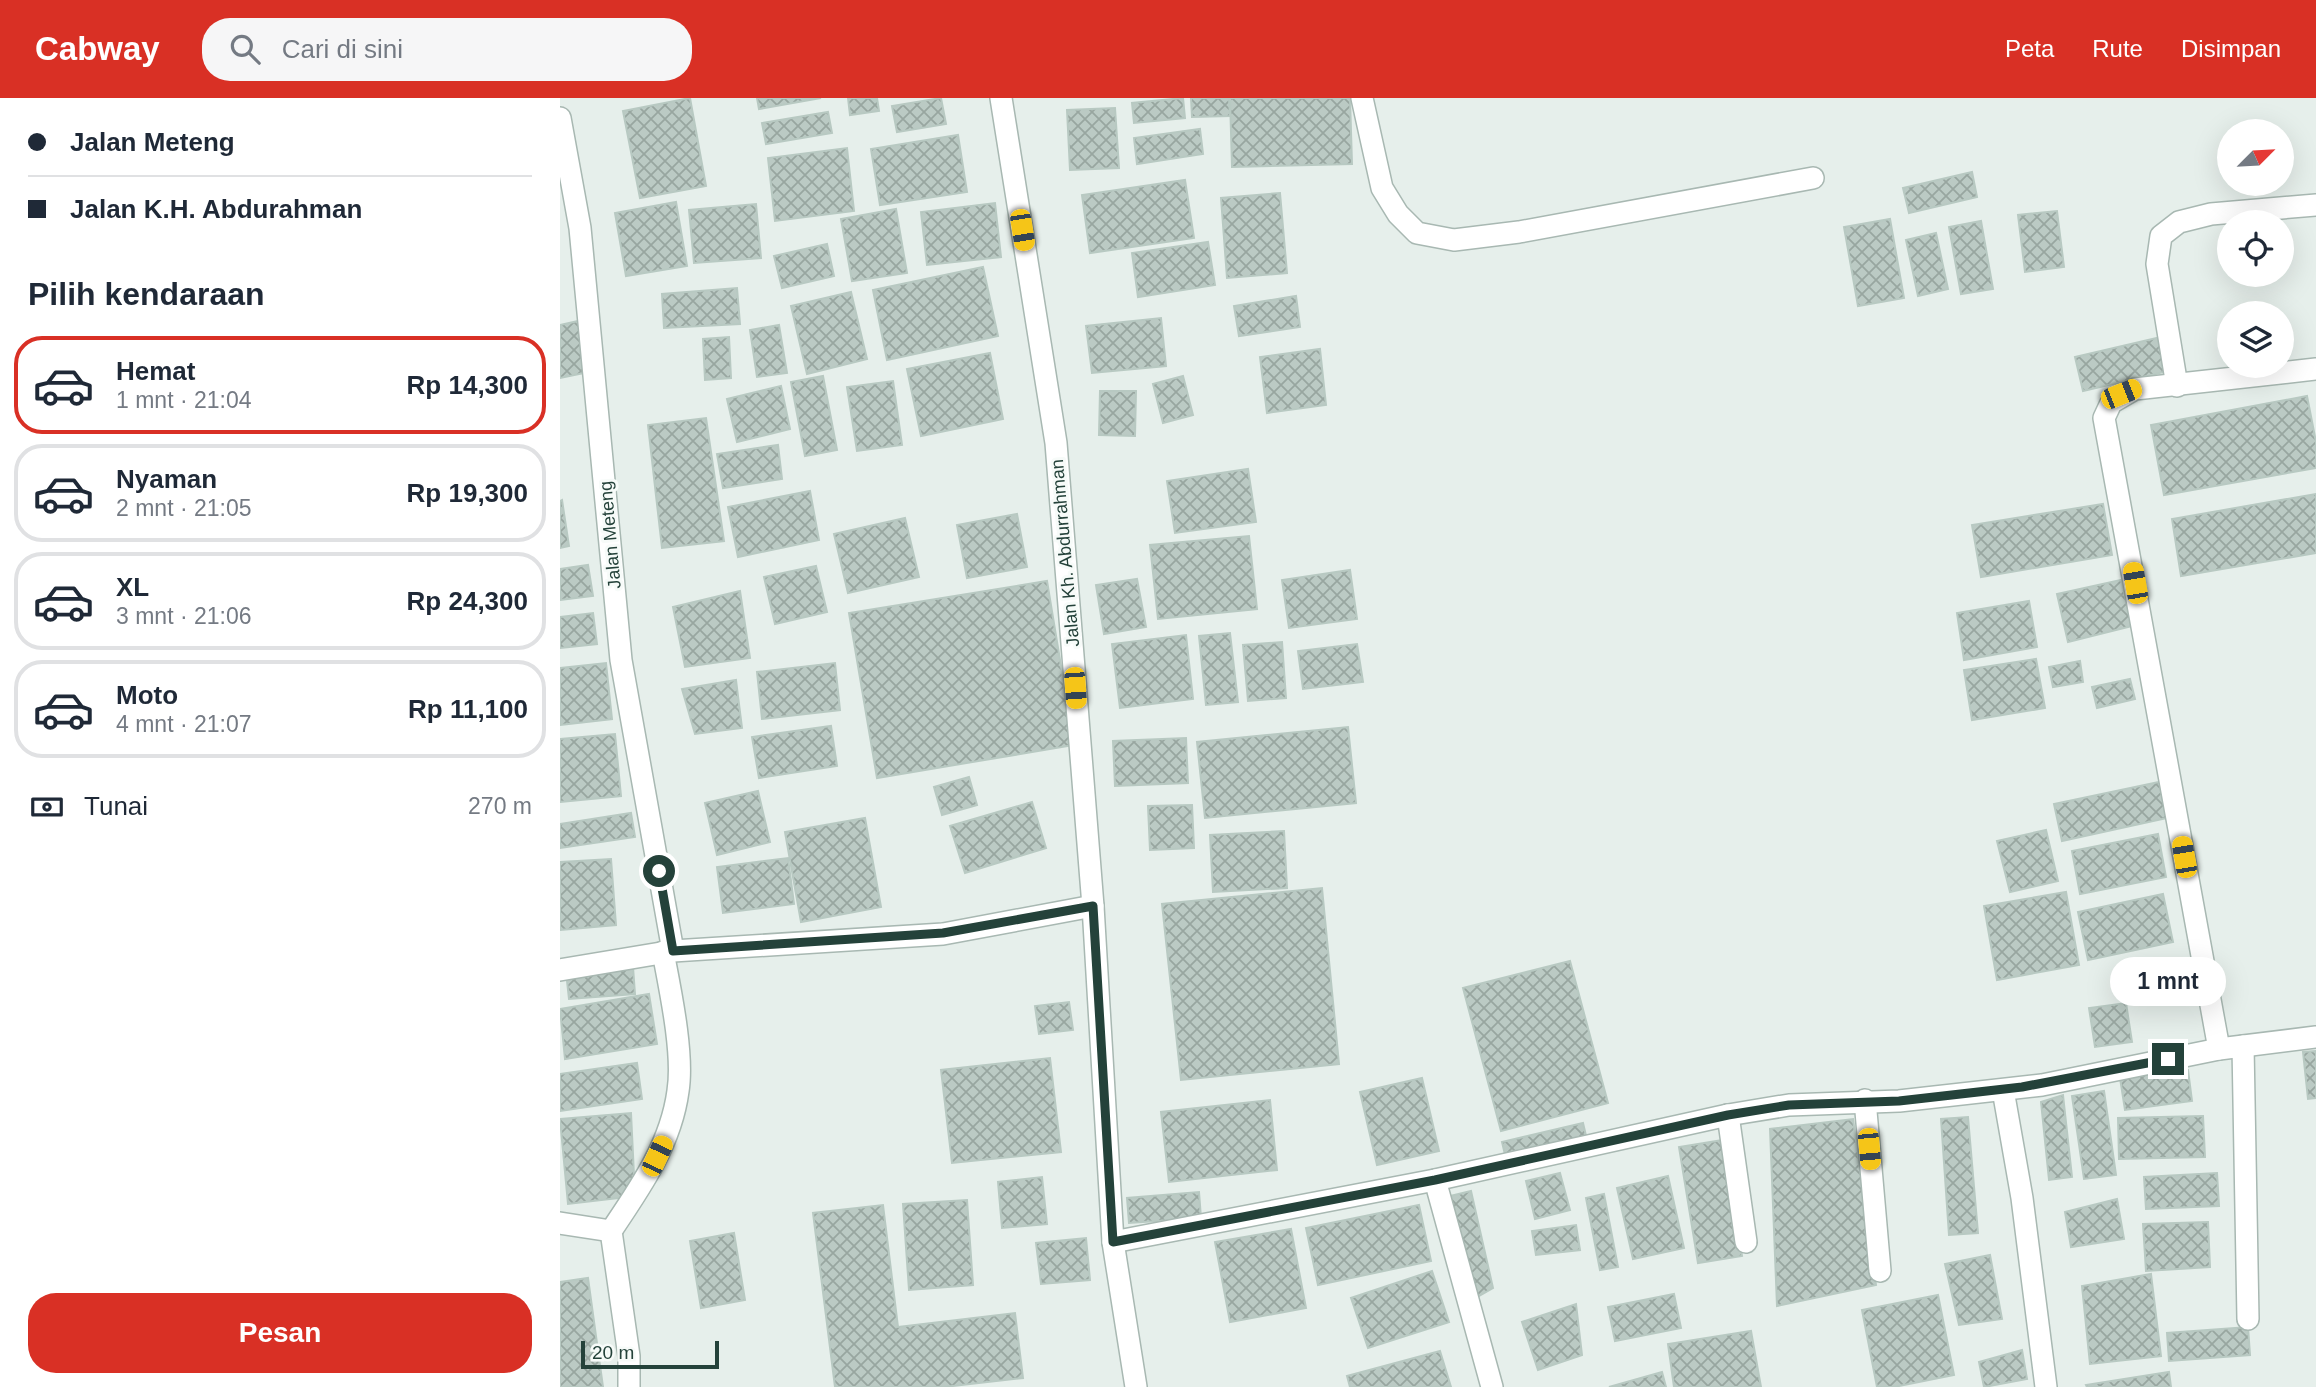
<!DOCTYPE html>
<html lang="id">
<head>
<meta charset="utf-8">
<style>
  :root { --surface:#fff; --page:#f6f6f7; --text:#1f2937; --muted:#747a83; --line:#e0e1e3; --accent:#d93025 }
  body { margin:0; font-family:Arial,sans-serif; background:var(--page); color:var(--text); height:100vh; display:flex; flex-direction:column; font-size:26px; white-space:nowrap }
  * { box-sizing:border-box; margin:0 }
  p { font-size:23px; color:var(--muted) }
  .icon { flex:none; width:38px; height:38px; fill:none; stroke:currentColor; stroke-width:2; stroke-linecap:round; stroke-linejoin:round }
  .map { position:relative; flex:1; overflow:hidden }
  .details { display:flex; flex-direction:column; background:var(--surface); width:560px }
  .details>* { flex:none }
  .hud { display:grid; align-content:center; height:154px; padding:0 28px; background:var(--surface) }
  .needle { width:46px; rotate:66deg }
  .controls { position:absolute; left:1657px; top:21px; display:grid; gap:14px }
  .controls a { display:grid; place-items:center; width:77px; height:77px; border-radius:50%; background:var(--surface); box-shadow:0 7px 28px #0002; font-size:35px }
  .scale { position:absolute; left:21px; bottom:18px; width:138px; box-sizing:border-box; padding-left:7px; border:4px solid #24423a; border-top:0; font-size:19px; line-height:24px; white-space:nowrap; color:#24423a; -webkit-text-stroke:5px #f7fbf9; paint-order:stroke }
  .end { position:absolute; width:32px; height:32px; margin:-16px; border:9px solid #24423a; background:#fff; box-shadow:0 0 0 4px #fff }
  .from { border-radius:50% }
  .bubble { position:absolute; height:49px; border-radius:24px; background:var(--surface); box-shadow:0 7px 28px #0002; font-size:23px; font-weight:700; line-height:49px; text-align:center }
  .car { position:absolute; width:21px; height:42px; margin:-21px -10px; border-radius:9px; box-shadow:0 0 5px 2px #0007; background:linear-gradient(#f5c518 24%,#345 0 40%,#f5c518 0 76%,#345 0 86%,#f5c518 0) }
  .hud b { display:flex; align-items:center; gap:24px; height:66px; font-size:26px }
  .hud b+b { border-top:2px solid var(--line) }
  .hud i { width:18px; height:18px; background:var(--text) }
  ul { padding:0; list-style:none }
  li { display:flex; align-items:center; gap:21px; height:98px; margin:0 14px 10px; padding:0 14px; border:4px solid var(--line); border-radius:28px }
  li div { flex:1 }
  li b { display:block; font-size:26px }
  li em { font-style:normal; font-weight:700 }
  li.active { border-color:var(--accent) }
  li>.icon { width:63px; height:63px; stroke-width:1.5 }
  h2 { padding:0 28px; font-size:32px; line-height:84px }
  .pay { display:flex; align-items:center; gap:18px; height:77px; padding:0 28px; font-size:26px }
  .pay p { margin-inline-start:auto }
  .button { display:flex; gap:14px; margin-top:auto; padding:14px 28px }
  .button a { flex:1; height:80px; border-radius:28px; background:var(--accent); color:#fff; font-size:28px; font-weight:700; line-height:80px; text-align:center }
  header { display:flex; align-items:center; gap:42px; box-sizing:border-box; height:98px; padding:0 35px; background:var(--accent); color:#fff }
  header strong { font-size:33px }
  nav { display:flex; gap:38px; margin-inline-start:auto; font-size:24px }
  .search { width:490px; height:63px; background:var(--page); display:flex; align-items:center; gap:18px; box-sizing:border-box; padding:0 24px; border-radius:28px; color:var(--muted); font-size:26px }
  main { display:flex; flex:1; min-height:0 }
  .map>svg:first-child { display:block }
  .building { fill:url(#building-cross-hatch); stroke:#b8c9c2; stroke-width:2 }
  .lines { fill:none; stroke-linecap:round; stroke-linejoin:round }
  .minor-casing { stroke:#a8b8b2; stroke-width:24 }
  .minor { stroke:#fff; stroke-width:21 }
  .route { stroke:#24423a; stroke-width:9 }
  .labels { text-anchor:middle; stroke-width:6; stroke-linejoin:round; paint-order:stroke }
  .street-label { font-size:18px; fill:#24423a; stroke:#f7fbf9 }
</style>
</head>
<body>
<header>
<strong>Cabway</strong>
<div class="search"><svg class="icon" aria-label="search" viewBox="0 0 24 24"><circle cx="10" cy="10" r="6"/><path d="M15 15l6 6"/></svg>Cari di sini</div>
<nav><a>Peta</a><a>Rute</a><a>Disimpan</a></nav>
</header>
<main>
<section class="details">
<div class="hud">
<b><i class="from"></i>Jalan Meteng</b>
<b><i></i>Jalan K.H. Abdurahman</b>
</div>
<h2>Pilih kendaraan</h2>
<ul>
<li class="active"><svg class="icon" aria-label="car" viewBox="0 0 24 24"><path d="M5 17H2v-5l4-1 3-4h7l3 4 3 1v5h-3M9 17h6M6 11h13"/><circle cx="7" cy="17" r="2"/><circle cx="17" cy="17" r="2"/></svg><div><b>Hemat</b><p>1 mnt · 21:04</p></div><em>Rp 14,300</em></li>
<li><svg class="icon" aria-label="car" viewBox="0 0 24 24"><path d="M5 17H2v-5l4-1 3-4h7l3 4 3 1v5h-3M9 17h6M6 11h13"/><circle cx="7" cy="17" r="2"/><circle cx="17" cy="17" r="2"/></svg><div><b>Nyaman</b><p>2 mnt · 21:05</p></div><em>Rp 19,300</em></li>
<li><svg class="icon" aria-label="car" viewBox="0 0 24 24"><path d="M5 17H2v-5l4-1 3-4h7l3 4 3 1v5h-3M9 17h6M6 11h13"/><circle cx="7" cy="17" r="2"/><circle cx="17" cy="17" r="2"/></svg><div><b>XL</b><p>3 mnt · 21:06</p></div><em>Rp 24,300</em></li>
<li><svg class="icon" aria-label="car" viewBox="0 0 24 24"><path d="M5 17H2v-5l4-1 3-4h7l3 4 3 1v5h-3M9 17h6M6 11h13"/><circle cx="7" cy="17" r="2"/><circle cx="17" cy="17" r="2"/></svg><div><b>Moto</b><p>4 mnt · 21:07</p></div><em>Rp 11,100</em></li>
</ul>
<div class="pay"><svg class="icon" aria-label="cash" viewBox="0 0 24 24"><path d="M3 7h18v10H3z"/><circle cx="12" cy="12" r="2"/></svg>Tunai<p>270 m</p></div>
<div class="button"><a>Pesan</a></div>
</section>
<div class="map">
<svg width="1756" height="1289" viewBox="0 0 1756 1289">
  <defs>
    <pattern id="building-cross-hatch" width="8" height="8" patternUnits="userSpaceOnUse" patternTransform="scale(1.75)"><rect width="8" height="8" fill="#bbcac4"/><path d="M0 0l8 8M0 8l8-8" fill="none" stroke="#98a6a0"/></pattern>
  </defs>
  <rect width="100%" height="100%" fill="#e6efeb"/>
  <g class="building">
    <path d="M130 0 146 88 80 100 63 13Z"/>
    <path d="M197 0H261L199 11Z"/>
    <path d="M288 0H317L319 13 290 17Z"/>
    <path d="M381 0 386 26 337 34 332 8Z"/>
    <path d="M623 0 625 20 574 25 572 5Z"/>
    <path d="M631 0H669L670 18 632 19Z"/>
    <path d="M670 0H790L792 66 672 69Z"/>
    <path d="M555 10 559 70 510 72 507 12Z"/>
    <path d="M268 14 272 35 206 46 202 25Z"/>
    <path d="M640 31 643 56 577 66 574 40Z"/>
    <path d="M398 37 407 94 320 107 311 51Z"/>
    <path d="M287 50 294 113 215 123 208 60Z"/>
    <path d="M1412 74 1417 99 1349 115 1343 90Z"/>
    <path d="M625 82 634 140 530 155 522 97Z"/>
    <path d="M720 95 727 175 667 180 661 100Z"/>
    <path d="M116 104 127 168 66 178 55 115Z"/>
    <path d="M435 105 441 159 367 167 361 114Z"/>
    <path d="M196 106 201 160 134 165 129 112Z"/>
    <path d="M336 111 347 175 292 183 281 121Z"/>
    <path d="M1497 113 1504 169 1465 174 1458 117Z"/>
    <path d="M1330 121 1344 200 1298 208 1284 129Z"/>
    <path d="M1421 123 1433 191 1401 196 1389 129Z"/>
    <path d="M1376 135 1388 191 1358 198 1346 142Z"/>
    <path d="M648 144 655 187 578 199 572 155Z"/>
    <path d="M267 146 274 178 222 190 214 158Z"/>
    <path d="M423 169 438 238 327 262 313 192Z"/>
    <path d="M177 190 180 226 104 230 102 196Z"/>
    <path d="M291 194 307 261 247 276 231 208Z"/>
    <path d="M736 198 740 229 679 238 674 208Z"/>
    <path d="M601 220 606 268 532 275 526 228Z"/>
    <path d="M18 223 29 274 0 280V227Z"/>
    <path d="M219 227 227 275 197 279 190 232Z"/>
    <path d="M169 239 171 280 145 282 143 241Z"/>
    <path d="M1601 239 1608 273 1523 293 1515 259Z"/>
    <path d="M760 251 766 307 707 315 700 259Z"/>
    <path d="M430 255 443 321 361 338 347 271Z"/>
    <path d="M263 278 277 352 245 358 231 284Z"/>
    <path d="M623 278 633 317 603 325 593 286Z"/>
    <path d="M333 283 342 347 297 353 287 289Z"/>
    <path d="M221 288 230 331 177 344 167 301Z"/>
    <path d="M540 293H576L575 338 539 337Z"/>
    <path d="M1747 298 1756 344V370L1604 397 1591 327Z"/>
    <path d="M146 320 164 443 102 450 88 327Z"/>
    <path d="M218 347 222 381 163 390 157 356Z"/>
    <path d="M688 371 696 424 615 435 607 383Z"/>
    <path d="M250 393 259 442 178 459 168 409Z"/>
    <path d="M1756 396V455L1621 478 1612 421Z"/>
    <path d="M2 402 9 448 0 450V403Z"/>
    <path d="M1543 406 1552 457 1421 479 1412 427Z"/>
    <path d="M457 416 467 469 407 480 397 427Z"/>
    <path d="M345 420 359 479 288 495 274 436Z"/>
    <path d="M689 438 697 511 598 521 590 447Z"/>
    <path d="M28 467 33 498 0 502V471Z"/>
    <path d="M256 468 267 514 215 526 204 479Z"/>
    <path d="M790 472 797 521 729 530 722 482Z"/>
    <path d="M577 481 586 529 544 536 536 487Z"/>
    <path d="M1561 482 1572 528 1508 544 1497 496Z"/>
    <path d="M487 483 514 647 317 680 289 515Z"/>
    <path d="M180 493 190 560 125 569 113 509Z"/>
    <path d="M1469 503 1477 549 1404 562 1397 515Z"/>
    <path d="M33 515 37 546 0 550V519Z"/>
    <path d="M670 535 678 604 646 607 639 538Z"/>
    <path d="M626 537 633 601 560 610 552 546Z"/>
    <path d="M722 544 726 600 688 603 683 547Z"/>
    <path d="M797 546 803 584 743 591 738 553Z"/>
    <path d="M1476 561 1485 610 1412 622 1404 572Z"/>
    <path d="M1520 563 1523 584 1493 589 1489 569Z"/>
    <path d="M46 565 52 621 0 627V570Z"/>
    <path d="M275 565 280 612 202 621 197 574Z"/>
    <path d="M1570 581 1575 601 1537 610 1532 589Z"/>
    <path d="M176 582 182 630 135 636 122 591Z"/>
    <path d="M271 628 277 668 199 680 192 639Z"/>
    <path d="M788 629 796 705 645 720 637 644Z"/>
    <path d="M55 636 61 698 0 704V641Z"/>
    <path d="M626 640 628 685 555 688 553 643Z"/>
    <path d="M409 679 417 707 382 717 374 689Z"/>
    <path d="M1599 684 1607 720 1502 743 1494 706Z"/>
    <path d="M198 693 210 744 157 757 145 705Z"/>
    <path d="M472 704 486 750 405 775 390 728Z"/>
    <path d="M632 707 634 750 590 752 588 708Z"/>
    <path d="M71 715 75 739 0 750V726Z"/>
    <path d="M305 720 321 809 241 824 225 734Z"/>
    <path d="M1486 732 1498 783 1450 794 1437 743Z"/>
    <path d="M724 733 727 790 653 794 650 737Z"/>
    <path d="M1598 736 1606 779 1520 796 1512 753Z"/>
    <path d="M228 760 234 806 163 815 157 769Z"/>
    <path d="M51 761 56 827 0 832V764Z"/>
    <path d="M762 790 779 966 621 982 602 806Z"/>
    <path d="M1506 794 1519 867 1437 882 1424 808Z"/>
    <path d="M1603 796 1613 844 1528 862 1518 814Z"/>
    <path d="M1010 863 1048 1005 941 1033 903 890Z"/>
    <path d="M73 869 75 896 9 901 6 874Z"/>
    <path d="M89 896 97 946 5 961 0 911Z"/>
    <path d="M509 904 513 932 479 936 475 908Z"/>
    <path d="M1566 905 1572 944 1535 949 1529 910Z"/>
    <path d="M1756 953V1000L1748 1001 1743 954Z"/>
    <path d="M490 960 501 1054 392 1065 381 972Z"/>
    <path d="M77 965 82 1001 0 1013V976Z"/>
    <path d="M1628 972 1632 1003 1565 1012 1560 980Z"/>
    <path d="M862 980 879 1053 817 1067 800 994Z"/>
    <path d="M1544 993 1556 1077 1524 1081 1512 998Z"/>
    <path d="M1503 997 1512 1079 1489 1082 1481 1004Z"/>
    <path d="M710 1002 717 1072 609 1084 601 1014Z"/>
    <path d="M71 1015 75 1098 8 1106 0 1021Z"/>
    <path d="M1643 1018 1645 1059 1559 1061 1558 1020Z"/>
    <path d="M1408 1019 1418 1135 1389 1137 1381 1021Z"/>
    <path d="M1293 1021 1316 1187 1217 1208 1210 1031Z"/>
    <path d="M1023 1025 1028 1046 947 1065 942 1044Z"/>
    <path d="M1163 1042 1182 1158 1138 1165 1119 1049Z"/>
    <path d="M1000 1075 1010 1112 975 1121 966 1083Z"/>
    <path d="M1657 1075 1659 1108 1586 1111 1584 1079Z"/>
    <path d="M1108 1078 1124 1150 1073 1161 1057 1090Z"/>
    <path d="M482 1079 487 1126 442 1130 438 1084Z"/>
    <path d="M911 1093 933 1190 912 1202 886 1099Z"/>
    <path d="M639 1094 641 1120 569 1125 567 1100Z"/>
    <path d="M1044 1096 1058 1169 1040 1172 1026 1100Z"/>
    <path d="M1557 1101 1564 1141 1511 1149 1505 1114Z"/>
    <path d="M407 1102 413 1187 349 1192 343 1106Z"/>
    <path d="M323 1107 338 1229 455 1215 463 1280 384 1289H275L253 1115Z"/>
    <path d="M859 1107 871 1163 758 1187 746 1130Z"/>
    <path d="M1648 1124 1650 1169 1586 1173 1583 1126Z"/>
    <path d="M1016 1127 1020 1152 976 1157 972 1133Z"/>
    <path d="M731 1131 746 1210 670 1224 655 1144Z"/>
    <path d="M174 1135 185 1202 141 1210 130 1143Z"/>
    <path d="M526 1140 530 1182 481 1186 476 1145Z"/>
    <path d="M1430 1157 1442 1221 1399 1227 1385 1166Z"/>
    <path d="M872 1173 889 1224 808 1250 791 1200Z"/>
    <path d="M1591 1176 1601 1258 1530 1266 1522 1188Z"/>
    <path d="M28 1180 43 1289H0V1184Z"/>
    <path d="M1114 1196 1121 1230 1055 1243 1048 1209Z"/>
    <path d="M1378 1197 1394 1277 1334 1289H1317L1302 1212Z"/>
    <path d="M1016 1206 1022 1257 978 1272 962 1224Z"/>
    <path d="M1688 1229 1690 1257 1609 1263 1607 1235Z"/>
    <path d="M1191 1233 1201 1289H1114L1108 1246Z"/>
    <path d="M1462 1252 1467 1281 1424 1289 1419 1264Z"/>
    <path d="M880 1253 891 1289H790L787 1278Z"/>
    <path d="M1102 1274 1106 1289H1049Z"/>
    <path d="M1609 1274 1611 1289H1527L1526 1287Z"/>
  </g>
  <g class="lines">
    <g class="minor-casing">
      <g id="minor">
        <path d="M441 0 496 345 533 808 553 1144 576 1289"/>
        <path d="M802 0 822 90 838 116 857 135 894 142 959 134 1253 80"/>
        <path d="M0 20 20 130 61 562 113 853"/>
        <path d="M1617 288 1597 166 1601 138 1619 124 1651 116 1756 107"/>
        <path d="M0 872 113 853 383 836 533 808"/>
        <path d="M1683 948 1688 1221"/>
        <path d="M1659 951 1544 320 1551 305 1575 291 1756 271"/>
        <path d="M1443 992 1462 1100 1486 1289"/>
        <path d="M1305 1002 1320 1173"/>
        <path d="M1168 1017 1186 1144"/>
        <path d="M875 1082 932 1289"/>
        <path d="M0 1125 51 1133C80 1090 111 1046 118 993 124 956 110 891 103 854"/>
        <path d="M51 1133 69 1258V1289"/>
        <path d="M553 1144 875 1082 1168 1017 1229 1007 1339 1003 1482 987 1659 951 1756 939"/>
      </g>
    </g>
    <use href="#minor" class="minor"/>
  </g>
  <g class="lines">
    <path class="route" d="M99 773 113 853 383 835 533 808 553 1144 875 1082 1168 1017 1229 1007 1339 1003 1462 989 1608 961"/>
  </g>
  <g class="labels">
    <g class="street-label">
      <text transform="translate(50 437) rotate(-95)" y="6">Jalan Meteng</text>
      <text transform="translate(505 455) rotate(-95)" y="6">Jalan Kh. Abdurrahman</text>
    </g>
  </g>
</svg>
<div class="controls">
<a><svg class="needle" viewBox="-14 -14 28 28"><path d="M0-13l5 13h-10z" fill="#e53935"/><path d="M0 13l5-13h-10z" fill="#747a83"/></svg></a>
<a><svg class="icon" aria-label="locate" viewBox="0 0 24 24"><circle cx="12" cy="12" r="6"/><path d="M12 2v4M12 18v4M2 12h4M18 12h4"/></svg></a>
<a><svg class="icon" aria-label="layers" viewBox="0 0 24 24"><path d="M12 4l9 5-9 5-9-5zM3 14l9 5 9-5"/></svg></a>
</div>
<div class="scale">20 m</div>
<i class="end from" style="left:99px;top:773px"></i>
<i class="end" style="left:1608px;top:961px"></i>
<div class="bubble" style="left:1550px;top:859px;width:116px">1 mnt</div>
<i class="car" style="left:462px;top:132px;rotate:171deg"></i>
<i class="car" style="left:1561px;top:296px;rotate:68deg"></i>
<i class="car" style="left:1575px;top:485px;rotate:350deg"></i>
<i class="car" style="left:515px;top:590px;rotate:176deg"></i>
<i class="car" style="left:1624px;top:759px;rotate:350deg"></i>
<i class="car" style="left:1309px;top:1051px;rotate:175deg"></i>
<i class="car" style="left:97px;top:1058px;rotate:25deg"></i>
</div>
</main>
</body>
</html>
